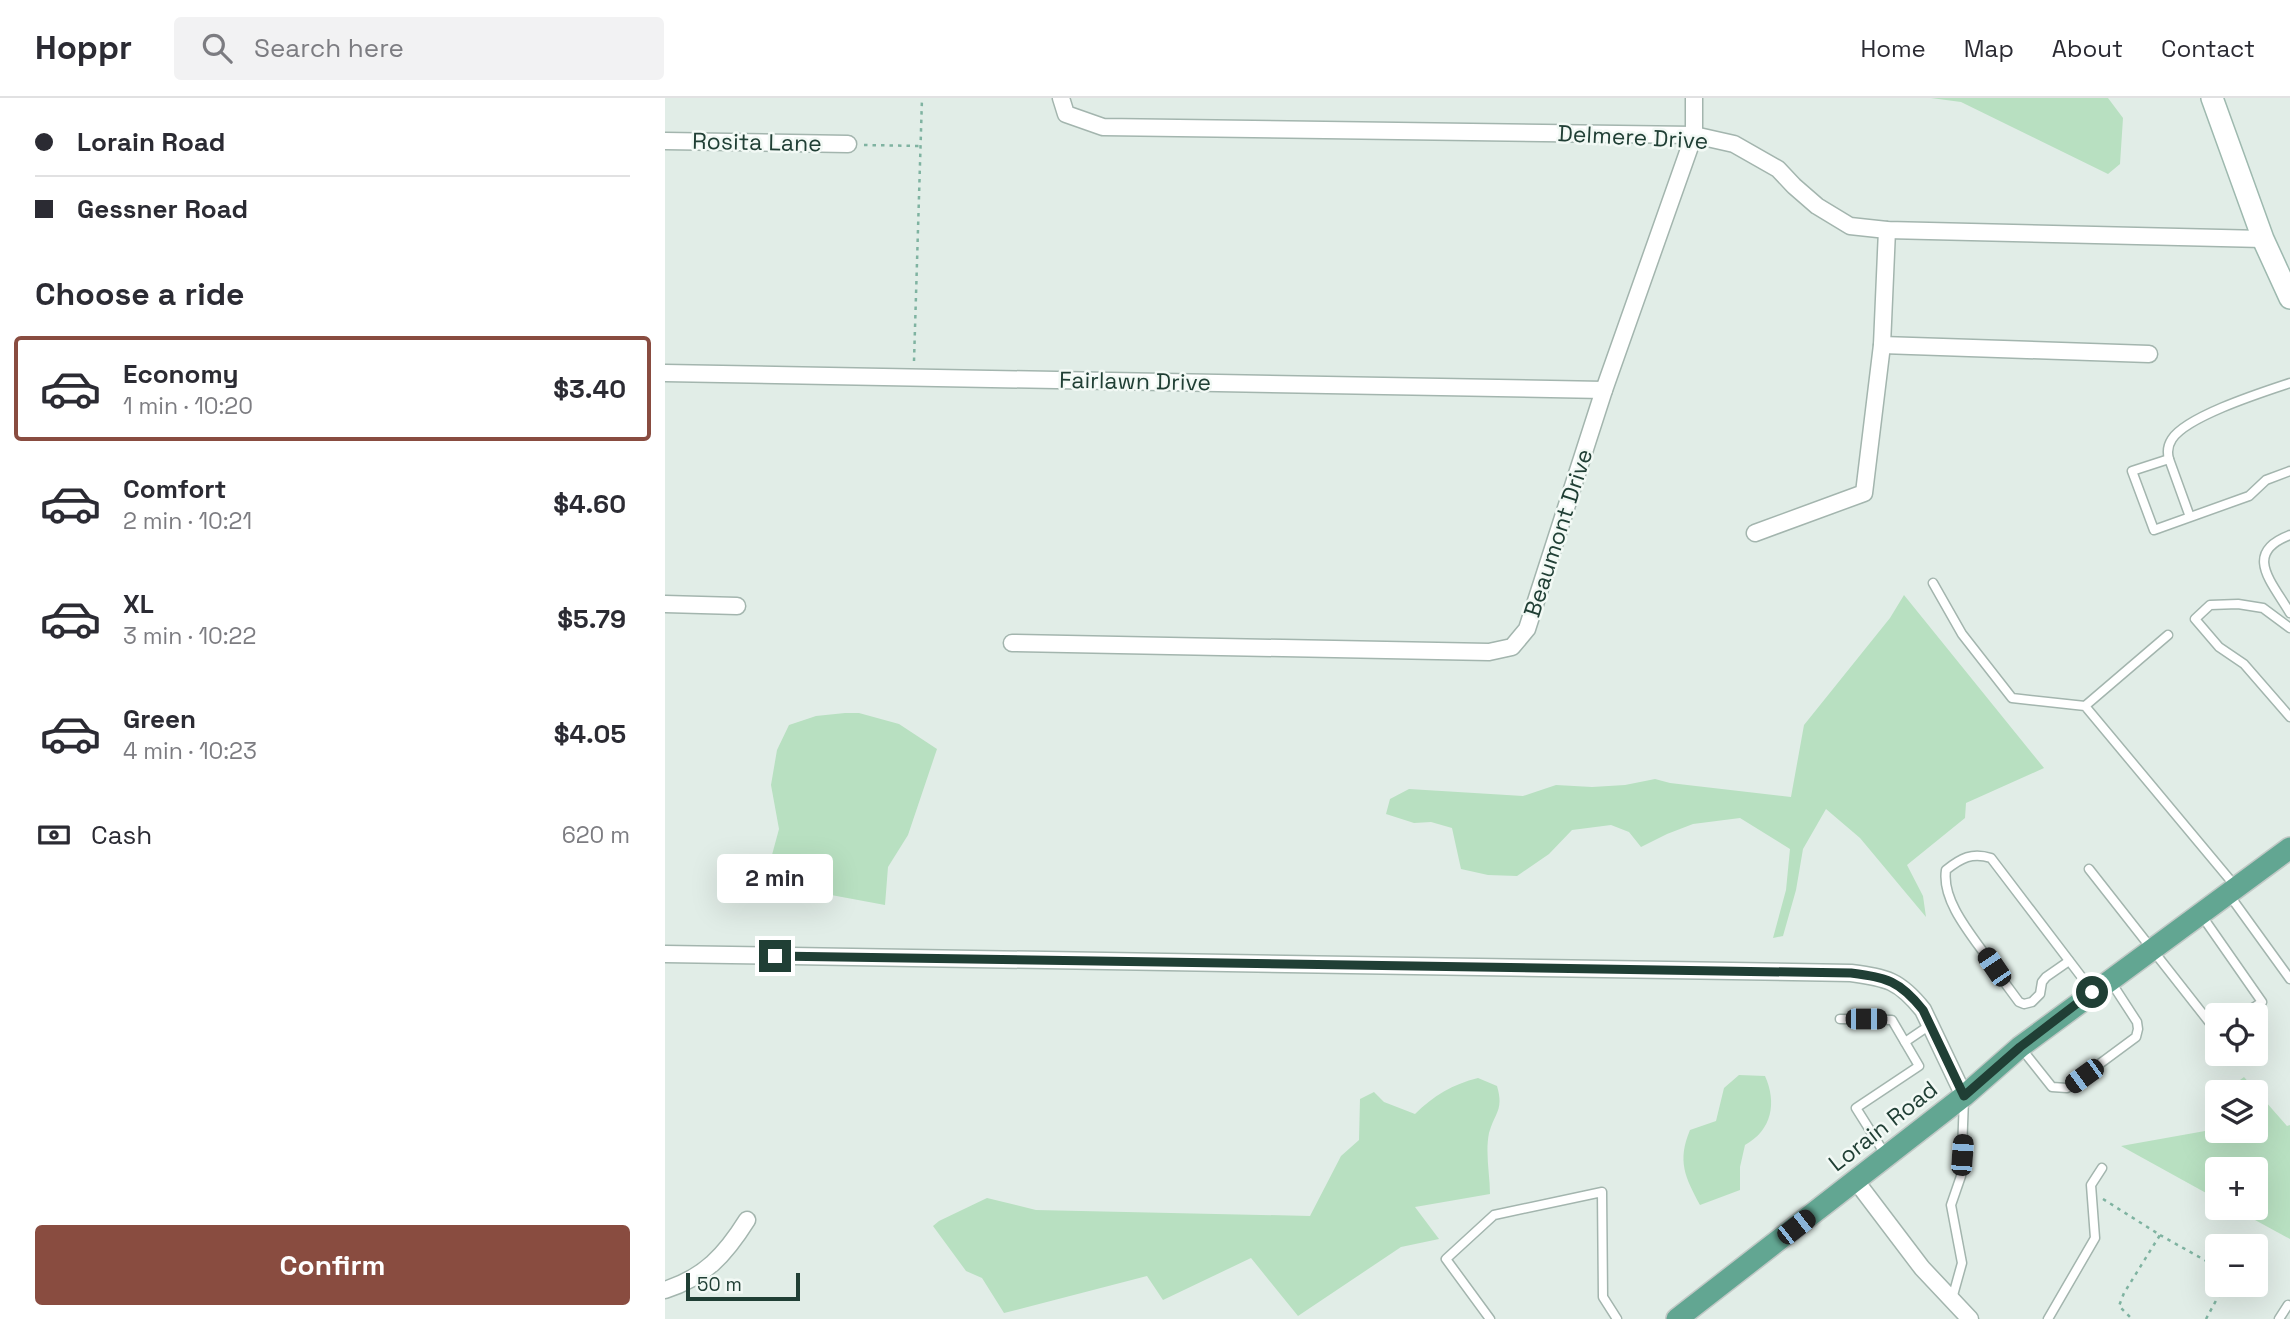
<!DOCTYPE html>
<html lang="en">
<head>
<meta charset="utf-8">
<style>
  :root { --surface:#fff; --page:#f2f2f3; --text:#2b2b33; --muted:#7c7c81; --line:#e1e1e2; --accent:#894c40 }
  body { margin:0; font-family:"Space Grotesk",sans-serif; background:var(--page); color:var(--text); height:100vh; display:flex; flex-direction:column; font-size:26px; white-space:nowrap }
  * { box-sizing:border-box; margin:0 }
  p { font-size:23px; color:var(--muted) }
  .icon { flex:none; width:38px; height:38px; fill:none; stroke:currentColor; stroke-width:2; stroke-linecap:round; stroke-linejoin:round }
  .map { position:relative; flex:1; overflow:hidden }
  .details { display:flex; flex-direction:column; background:var(--surface); width:665px }
  .details>* { flex:none }
  .banner { display:grid; align-content:center; height:154px; padding:0 35px; background:var(--surface) }
  .fabs { position:absolute; left:1540px; top:905px; display:grid; gap:14px }
  .fabs a { display:grid; place-items:center; width:63px; height:63px; border-radius:7px; background:var(--surface); box-shadow:0 7px 28px #0002; font-size:35px }
  .scale { position:absolute; left:21px; bottom:18px; width:114px; box-sizing:border-box; padding-left:7px; border:4px solid #203f35; border-top:0; font-size:19px; line-height:24px; white-space:nowrap; color:#203f35; -webkit-text-stroke:5px #f2f9f5; paint-order:stroke }
  .end { position:absolute; width:32px; height:32px; margin:-16px; border:9px solid #203f35; background:#fff; box-shadow:0 0 0 4px #fff }
  .from { border-radius:50% }
  .bubble { position:absolute; height:49px; border-radius:7px; background:var(--surface); box-shadow:0 7px 28px #0002; font-size:23px; font-weight:700; line-height:49px; text-align:center }
  .car { position:absolute; width:21px; height:42px; margin:-21px -10px; border-radius:9px; box-shadow:0 0 5px 2px #0007; background:linear-gradient(#222 24%,#8ab4d8 0 40%,#222 0 76%,#8ab4d8 0 86%,#222 0) }
  .banner b { display:flex; align-items:center; gap:24px; height:66px; font-size:26px }
  .banner b+b { border-top:2px solid var(--line) }
  .banner i { width:18px; height:18px; background:var(--text) }
  ul { padding:0; list-style:none }
  li { display:flex; align-items:center; gap:21px; height:105px; margin:0 14px 10px; padding:0 21px; border:4px solid transparent; border-radius:7px }
  li div { flex:1 }
  li b { display:block; font-size:26px }
  li em { font-style:normal; font-weight:700 }
  li.active { border-color:var(--accent) }
  li>.icon { width:63px; height:63px; stroke-width:1.5 }
  h2 { padding:0 35px; font-size:32px; line-height:84px }
  .pay { display:flex; align-items:center; gap:18px; height:77px; padding:0 35px; font-size:26px }
  .pay p { margin-inline-start:auto }
  .cta { display:flex; gap:14px; margin-top:auto; padding:14px 35px }
  .cta a { flex:1; height:80px; border-radius:7px; background:var(--accent); color:#fff; font-size:28px; font-weight:700; line-height:80px; text-align:center }
  header { display:flex; align-items:center; gap:42px; box-sizing:border-box; height:98px; padding:0 35px; background:var(--surface); border-bottom:2px solid var(--line) }
  header strong { font-size:33px }
  nav { display:flex; gap:38px; margin-inline-start:auto; font-size:24px }
  .search { width:490px; height:63px; background:var(--page); display:flex; align-items:center; gap:18px; box-sizing:border-box; padding:0 24px; border-radius:7px; color:var(--muted); font-size:26px }
  main { display:flex; flex:1; min-height:0 }
  .map>svg:first-child { display:block }
  .green { fill:#b8e0c1 }
  .lines { fill:none; stroke-linecap:round; stroke-linejoin:round }
  .lane-casing { stroke:#a3b5ae; stroke-width:11 }
  .street-casing { stroke:#a3b5ae; stroke-width:19 }
  .secondary-casing { stroke:#9eb9af; stroke-width:24 }
  .primary-casing { stroke:#c1c9c6; stroke-width:24 }
  .path { stroke:#7fb3a1; stroke-width:2.5; stroke-dasharray:3.5 5; stroke-linecap:butt }
  .lane { stroke:#fff; stroke-width:8 }
  .street { stroke:#fff; stroke-width:16 }
  .secondary { stroke:#fff; stroke-width:21 }
  .primary { stroke:#62a692; stroke-width:21 }
  .route { stroke:#203f35; stroke-width:9 }
  .labels { text-anchor:middle; stroke-width:5; stroke-linejoin:round; paint-order:stroke }
  .street-label { font-size:23px; fill:#203f35; stroke:#f2f9f5 }
</style>
</head>
<body>
<header>
<strong>Hoppr</strong>
<div class="search"><svg class="icon" aria-label="search" viewBox="0 0 24 24"><circle cx="10" cy="10" r="6"/><path d="M15 15l6 6"/></svg>Search here</div>
<nav><a>Home</a><a>Map</a><a>About</a><a>Contact</a></nav>
</header>
<main>
<section class="details">
<div class="banner">
<b><i class="from"></i>Lorain Road</b>
<b><i></i>Gessner Road</b>
</div>
<h2>Choose a ride</h2>
<ul>
<li class="active"><svg class="icon" aria-label="car" viewBox="0 0 24 24"><path d="M5 17H2v-5l4-1 3-4h7l3 4 3 1v5h-3M9 17h6M6 11h13"/><circle cx="7" cy="17" r="2"/><circle cx="17" cy="17" r="2"/></svg><div><b>Economy</b><p>1 min · 10:20</p></div><em>$3.40</em></li>
<li><svg class="icon" aria-label="car" viewBox="0 0 24 24"><path d="M5 17H2v-5l4-1 3-4h7l3 4 3 1v5h-3M9 17h6M6 11h13"/><circle cx="7" cy="17" r="2"/><circle cx="17" cy="17" r="2"/></svg><div><b>Comfort</b><p>2 min · 10:21</p></div><em>$4.60</em></li>
<li><svg class="icon" aria-label="car" viewBox="0 0 24 24"><path d="M5 17H2v-5l4-1 3-4h7l3 4 3 1v5h-3M9 17h6M6 11h13"/><circle cx="7" cy="17" r="2"/><circle cx="17" cy="17" r="2"/></svg><div><b>XL</b><p>3 min · 10:22</p></div><em>$5.79</em></li>
<li><svg class="icon" aria-label="car" viewBox="0 0 24 24"><path d="M5 17H2v-5l4-1 3-4h7l3 4 3 1v5h-3M9 17h6M6 11h13"/><circle cx="7" cy="17" r="2"/><circle cx="17" cy="17" r="2"/></svg><div><b>Green</b><p>4 min · 10:23</p></div><em>$4.05</em></li>
</ul>
<div class="pay"><svg class="icon" aria-label="cash" viewBox="0 0 24 24"><path d="M3 7h18v10H3z"/><circle cx="12" cy="12" r="2"/></svg>Cash<p>620 m</p></div>
<div class="cta"><a>Confirm</a></div>
</section>
<div class="map">
<svg width="1625" height="1221" viewBox="0 0 1625 1221">
  <rect width="100%" height="100%" fill="#e1ede7"/>
  <g class="green">
    <path d="M1266 0H1443L1458 20 1455 66 1443 76 1296 4Z"/>
    <path d="M1239 497 1379 670 1301 705 1300 720 1242 767 1258 798 1261 819 1195 740 1161 711 1138 751 1131 792 1118 838 1108 840 1121 792 1125 751 1075 720 1028 726 1002 736 976 749 964 734 946 727 907 732 884 756 852 778 823 777 796 771 787 730 766 724 749 725 721 716 725 701 744 691 858 698 891 687 927 689 960 687 990 681 1005 685 1126 699 1139 627 1225 520Z"/>
    <path d="M180 615H194L234 626 272 651 243 737 223 769 220 807 150 794 104 768 114 731 106 687 112 652 124 627 151 618Z"/>
    <path d="M1074 977 1100 978C1112 1005 1107 1032 1080 1047L1075 1069V1092L1035 1107C1020 1079 1012 1063 1025 1032L1051 1023 1059 990Z"/>
    <path d="M1579 979 1622 1028 1625 1027V1141L1568 1110H1591V1071H1552V1101L1456 1048 1540 1033 1552 1027V1032H1591V994H1559Z"/>
    <path d="M813 980 832 988C839 1012 830 1014 824 1035 820 1055 825 1077 825 1096L750 1109 774 1141 736 1149 633 1218 586 1160 498 1202 482 1178 339 1215 317 1180 301 1173 268 1128 274 1123 322 1100 371 1112 645 1118 676 1058 694 1042 695 1001 709 994 719 1004 750 1016C768 998 788 986 813 980Z"/>
  </g>
  <g class="lines">
    <g class="lane-casing">
      <g id="lane">
        <path d="M1504 361C1502 354 1503 347 1507 341 1522 318 1598 294 1625 285"/>
        <path d="M1525 419 1504 361 1467 373 1489 432 1584 398 1601 382 1625 373"/>
        <path d="M1625 437C1577 455 1607 484 1625 515"/>
        <path d="M1268 485 1297 536 1347 600 1420 608 1571 789"/>
        <path d="M1625 530 1598 510 1573 506 1545 507 1530 521 1554 549 1579 566 1625 619"/>
        <path d="M1420 608 1503 537"/>
        <path d="M1424 771 1552 934"/>
        <path d="M1565 798 1625 881"/>
        <path d="M1537 818 1597 904 1577 917"/>
        <path d="M1329 869C1311 842 1276 805 1281 772 1296 760 1307 754 1326 760L1428 894"/>
        <path d="M1337 881 1354 904 1359 906 1367 904 1375 896 1377 884 1381 879 1404 863"/>
        <path d="M1175 921 1227 922 1254 968 1191 1010 1220 1056"/>
        <path d="M1240 944 1265 927"/>
        <path d="M1356 950 1387 989 1402 990 1471 939 1473 931 1472 924 1446 884"/>
        <path d="M1287 1201 1297 1165 1286 1107 1296 1078 1299 1001"/>
        <path d="M825 1221 781 1161 829 1117 937 1094 938 1199 952 1221"/>
        <path d="M1383 1221 1430 1140 1426 1087 1437 1070"/>
        <path d="M1614 1221 1623 1207"/>
      </g>
    </g>
    <g class="street-casing">
      <g id="street">
        <path d="M396 0 401 16 438 29 1029 37 1069 46 1113 71 1129 88 1152 108 1185 128 1222 132 1598 141"/>
        <path d="M0 43 183 46"/>
        <path d="M1217 247 1484 256"/>
        <path d="M0 275 939 292"/>
        <path d="M1090 435 1199 395 1217 247 1222 132"/>
        <path d="M0 506 72 508"/>
        <path d="M347 545 824 554 847 549 862 531 939 292 1029 37V0"/>
        <path d="M0 856 1186 875C1222 880 1234 882 1258 912L1299 998"/>
        <path d="M1191 1083 1257 1170 1305 1221"/>
        <path d="M0 1192C40 1179 60 1157 82 1122"/>
      </g>
    </g>
    <g class="secondary-casing">
      <path id="secondary" d="M1547 0 1598 141 1625 200"/>
    </g>
    <g class="primary-casing">
      <path id="primary" d="M1012 1221 1299 998 1355 949 1625 750"/>
    </g>
    <g class="path">
      <path d="M199 47 255 48"/>
      <path d="M249 263 257 0"/>
      <path d="M1438 1101 1495 1137 1459 1195 1454 1208 1467 1221"/>
      <path d="M1495 1137 1552 1169"/>
      <path d="M1541 1221 1560 1186"/>
    </g>
    <use href="#lane" class="lane"/>
    <use href="#street" class="street"/>
    <use href="#secondary" class="secondary"/>
    <use href="#primary" class="primary"/>
  </g>
  <g class="lines">
    <path class="route" d="M110 858 1186 875C1222 880 1234 882 1258 912L1299 998 1355 949 1427 894"/>
  </g>
  <g class="labels">
    <g class="street-label">
      <text transform="translate(968 39) rotate(3)" y="8">Delmere Drive</text>
      <text transform="translate(92 44) rotate(1)" y="8">Rosita Lane</text>
      <text transform="translate(470 283) rotate(1)" y="8">Fairlawn Drive</text>
      <text transform="translate(893 435) rotate(-72)" y="8">Beaumont Drive</text>
      <text transform="translate(1218 1028) rotate(-38)" y="8">Lorain Road</text>
    </g>
  </g>
</svg>
<div class="fabs">
<a><svg class="icon" aria-label="locate" viewBox="0 0 24 24"><circle cx="12" cy="12" r="6"/><path d="M12 2v4M12 18v4M2 12h4M18 12h4"/></svg></a>
<a><svg class="icon" aria-label="layers" viewBox="0 0 24 24"><path d="M12 4l9 5-9 5-9-5zM3 14l9 5 9-5"/></svg></a>
<a>+</a>
<a>−</a>
</div>
<div class="scale">50 m</div>
<i class="end from" style="left:1427px;top:894px"></i>
<i class="end" style="left:110px;top:858px"></i>
<div class="bubble" style="left:52px;top:756px;width:116px">2 min</div>
<i class="car" style="left:1329px;top:869px;rotate:326deg"></i>
<i class="car" style="left:1201px;top:921px;rotate:90deg"></i>
<i class="car" style="left:1419px;top:978px;rotate:234deg"></i>
<i class="car" style="left:1297px;top:1057px;rotate:4deg"></i>
<i class="car" style="left:1131px;top:1129px;rotate:52deg"></i>
</div>
</main>
</body>
</html>
